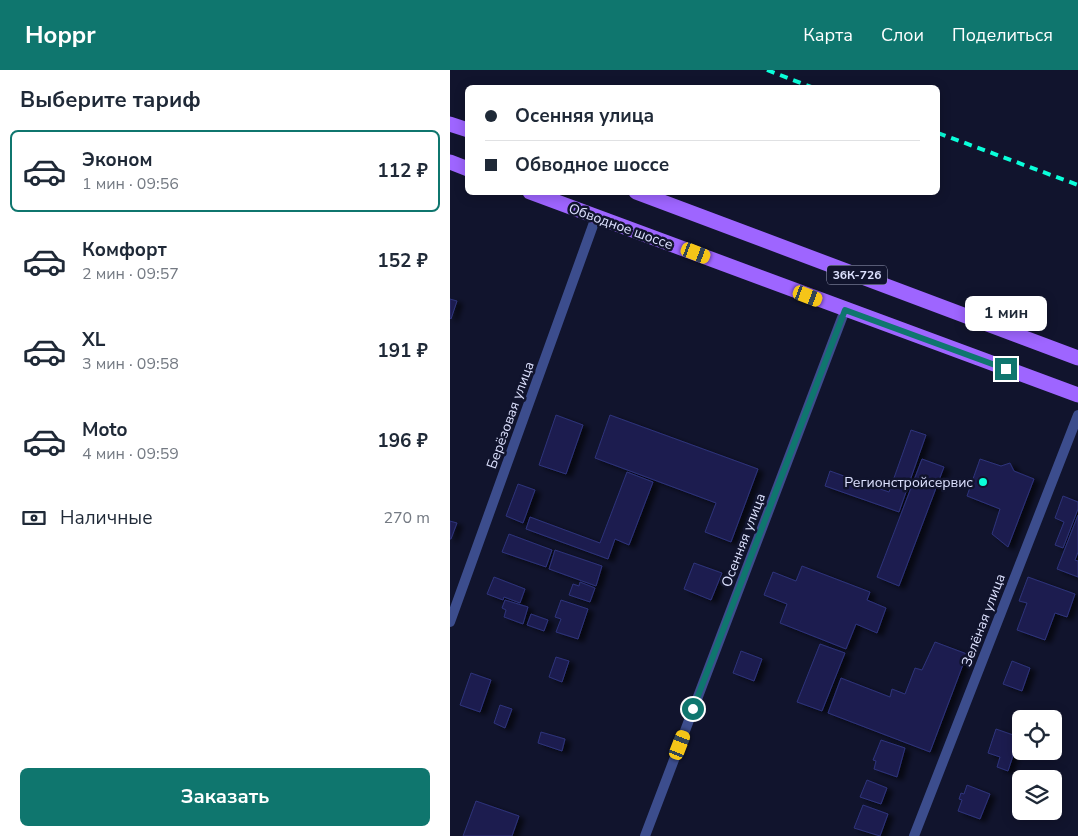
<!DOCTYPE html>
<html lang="ru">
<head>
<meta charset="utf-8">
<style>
  :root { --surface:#fff; --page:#f6f6f7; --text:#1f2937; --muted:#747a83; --line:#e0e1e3; --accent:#0f766e }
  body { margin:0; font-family:"Nunito Sans",sans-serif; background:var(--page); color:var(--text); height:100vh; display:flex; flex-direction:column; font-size:19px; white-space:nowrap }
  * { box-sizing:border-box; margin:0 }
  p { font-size:16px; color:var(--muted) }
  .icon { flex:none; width:28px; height:28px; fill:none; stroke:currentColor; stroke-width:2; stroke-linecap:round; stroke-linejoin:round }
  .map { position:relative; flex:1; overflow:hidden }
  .details { display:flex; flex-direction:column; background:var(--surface); width:450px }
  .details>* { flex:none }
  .hud { position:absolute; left:15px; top:15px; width:475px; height:110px; border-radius:8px; box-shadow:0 2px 12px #0003; display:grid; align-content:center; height:110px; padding:0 20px; background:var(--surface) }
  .tools { position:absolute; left:562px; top:640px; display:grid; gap:10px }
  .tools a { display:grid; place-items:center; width:50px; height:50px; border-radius:8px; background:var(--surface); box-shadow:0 2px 12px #0003; font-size:25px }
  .end { position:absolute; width:22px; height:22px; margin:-11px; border:6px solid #0f766e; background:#fff; box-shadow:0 0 0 2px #fff }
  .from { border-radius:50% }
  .bubble { position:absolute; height:35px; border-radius:8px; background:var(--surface); box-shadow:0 2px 12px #0003; font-size:16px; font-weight:700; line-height:35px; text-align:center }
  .car { position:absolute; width:15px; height:30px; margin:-15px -8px; border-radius:6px; box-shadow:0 0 4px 1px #0007; background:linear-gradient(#f5c518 24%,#345 0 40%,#f5c518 0 76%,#345 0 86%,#f5c518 0) }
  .hud b { display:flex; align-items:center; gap:18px; height:48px; font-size:19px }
  .hud b+b { border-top:1px solid var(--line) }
  .hud i { width:12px; height:12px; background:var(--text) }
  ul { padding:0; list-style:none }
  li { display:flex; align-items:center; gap:15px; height:82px; margin:0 10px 8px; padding:0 10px; border:2px solid transparent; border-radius:8px }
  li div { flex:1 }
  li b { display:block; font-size:19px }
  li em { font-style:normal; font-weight:700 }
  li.current { border-color:var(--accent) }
  li>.icon { width:45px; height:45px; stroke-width:1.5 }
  h2 { padding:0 20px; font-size:22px; line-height:60px }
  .pay { display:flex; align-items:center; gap:12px; height:55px; padding:0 20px; font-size:19px }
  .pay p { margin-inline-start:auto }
  .action { display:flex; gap:10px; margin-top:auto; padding:10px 20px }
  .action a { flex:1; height:58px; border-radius:8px; background:var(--accent); color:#fff; font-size:20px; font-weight:700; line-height:58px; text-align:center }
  header { display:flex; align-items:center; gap:30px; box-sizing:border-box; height:70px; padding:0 25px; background:var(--accent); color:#fff }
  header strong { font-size:24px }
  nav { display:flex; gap:28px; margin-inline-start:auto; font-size:18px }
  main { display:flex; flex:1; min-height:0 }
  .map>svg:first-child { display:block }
  .building { fill:#1d1f4f; stroke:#2e337b; filter:url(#shadow) }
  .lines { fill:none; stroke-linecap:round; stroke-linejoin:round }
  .street { stroke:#3c4d8d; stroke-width:10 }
  .primary { stroke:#9e65ff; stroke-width:15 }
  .rail { stroke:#0affda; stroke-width:4; stroke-dasharray:8 6; stroke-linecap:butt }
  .route { stroke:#0f766e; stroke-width:6 }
  .poi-dot { fill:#0affda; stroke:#11142d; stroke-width:2 }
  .labels { text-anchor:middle; stroke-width:5; stroke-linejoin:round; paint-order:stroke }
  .shield { fill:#11142d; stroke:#a0a4c0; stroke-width:1 }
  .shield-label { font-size:12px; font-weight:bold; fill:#dee2ff }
  .street-label { font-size:14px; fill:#dee2ff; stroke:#11142d }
  .poi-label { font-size:14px; fill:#dee2ff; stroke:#11142d; text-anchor:end }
</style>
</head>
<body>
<header>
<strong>Hoppr</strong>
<nav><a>Карта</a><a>Слои</a><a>Поделиться</a></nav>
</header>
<main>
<section class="details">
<h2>Выберите тариф</h2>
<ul>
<li class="current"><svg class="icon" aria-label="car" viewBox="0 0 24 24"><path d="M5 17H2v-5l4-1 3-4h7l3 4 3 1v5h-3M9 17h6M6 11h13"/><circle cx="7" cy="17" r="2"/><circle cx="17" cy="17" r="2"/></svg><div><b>Эконом</b><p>1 мин · 09:56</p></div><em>112 ₽</em></li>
<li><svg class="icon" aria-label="car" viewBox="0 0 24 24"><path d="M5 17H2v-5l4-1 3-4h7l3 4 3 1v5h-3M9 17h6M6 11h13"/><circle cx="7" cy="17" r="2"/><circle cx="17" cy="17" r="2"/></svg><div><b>Комфорт</b><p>2 мин · 09:57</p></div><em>152 ₽</em></li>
<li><svg class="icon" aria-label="car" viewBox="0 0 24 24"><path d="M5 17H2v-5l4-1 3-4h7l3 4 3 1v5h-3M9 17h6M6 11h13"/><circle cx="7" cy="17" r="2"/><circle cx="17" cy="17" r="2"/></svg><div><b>XL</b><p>3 мин · 09:58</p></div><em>191 ₽</em></li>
<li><svg class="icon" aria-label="car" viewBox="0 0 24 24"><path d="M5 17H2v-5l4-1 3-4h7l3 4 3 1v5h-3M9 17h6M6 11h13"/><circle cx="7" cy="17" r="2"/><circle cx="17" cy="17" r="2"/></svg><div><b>Moto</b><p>4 мин · 09:59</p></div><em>196 ₽</em></li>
</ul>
<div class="pay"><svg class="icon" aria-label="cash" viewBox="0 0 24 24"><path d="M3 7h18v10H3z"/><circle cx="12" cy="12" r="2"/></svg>Наличные<p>270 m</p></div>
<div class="action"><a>Заказать</a></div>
</section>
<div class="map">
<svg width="628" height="766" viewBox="0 0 628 766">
  <defs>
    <filter id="shadow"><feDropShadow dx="5.5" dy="3" stdDeviation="2.5" flood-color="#0009"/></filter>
  </defs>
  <rect width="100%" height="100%" fill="#11142d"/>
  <g class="building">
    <path d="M0 229 7 231 1 249 0 248Z"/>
    <path d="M106 345 133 355 116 404 89 395Z"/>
    <path d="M160 345 308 399 281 472 255 462 266 433 145 388Z"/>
    <path d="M461 360 476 365 449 442 375 416 380 401 439 422Z"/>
    <path d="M472 389 494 397 449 516 427 507Z"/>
    <path d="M530 389 551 396 560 393 564 401 584 409 558 477 542 464 550 439 517 426Z"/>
    <path d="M177 402 203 412 179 475 165 469 158 489 76 459 80 447 150 473Z"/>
    <path d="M68 414 85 420 73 453 56 446Z"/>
    <path d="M613 426 628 432V439L613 478 605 475 614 452 605 448Z"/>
    <path d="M628 445V482L625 490 628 491V507L607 499Z"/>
    <path d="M0 451 7 453 1 469H0Z"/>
    <path d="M59 464 102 480 96 497 52 482Z"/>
    <path d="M105 480 152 496 146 516 99 499Z"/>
    <path d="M244 493 272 503 261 530 234 519Z"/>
    <path d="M352 496 420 522 417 530 436 538 427 563 406 554 396 579 330 553 337 534 314 525 323 502 346 511Z"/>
    <path d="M44 507 75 519 70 533 54 527 53 530 37 524Z"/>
    <path d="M578 507 625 524 617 547 605 543 595 570 567 560 577 533 569 531Z"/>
    <path d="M130 512 145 518 140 532 119 525 123 514 129 516Z"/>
    <path d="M55 530 78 537 73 554 54 547 56 540 52 538Z"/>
    <path d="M111 530 138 539 128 569 106 562 111 549 105 547Z"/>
    <path d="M81 544 98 550 94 561 77 555Z"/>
    <path d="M485 572 517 584 480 682 378 643 391 608 440 627 442 619 455 624 465 598 472 600Z"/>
    <path d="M370 574 395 583 372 641 347 632Z"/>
    <path d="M291 581 312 589 304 611 283 603Z"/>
    <path d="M106 587 119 591 112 612 99 607Z"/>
    <path d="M562 591 580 598 572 621 553 614Z"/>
    <path d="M21 603 41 610 30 642 10 635Z"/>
    <path d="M50 635 62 639 55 658 44 653Z"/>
    <path d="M546 659 569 667 558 701 547 697 550 687 538 683Z"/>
    <path d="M91 662 115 669 112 681 88 673Z"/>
    <path d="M431 670 455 678 447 707 424 699 426 691 423 690Z"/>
    <path d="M417 710 437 718 431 734 410 727Z"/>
    <path d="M517 715 540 724 530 749 508 741 512 730 509 729 511 723 514 724Z"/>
    <path d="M26 731 69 746 62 766H13Z"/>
    <path d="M413 735 438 744 430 766 404 758Z"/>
  </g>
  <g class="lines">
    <g class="street">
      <path d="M0 552 146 147"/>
      <path d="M195 766 395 240"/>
      <path d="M464 766 628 345"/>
    </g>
    <g class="primary">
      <path d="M0 54 18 60"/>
      <path d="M0 92 18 99"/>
      <path d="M80 122 628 325"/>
      <path d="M186 122 628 288"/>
    </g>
    <g class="rail">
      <path d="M317 0 364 18"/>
      <path d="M488 63 628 115"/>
    </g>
  </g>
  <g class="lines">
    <path class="route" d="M243 639 395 240 556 299"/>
  </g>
  <circle class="poi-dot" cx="533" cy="412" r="5"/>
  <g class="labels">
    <rect class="shield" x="377" y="195.5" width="60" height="19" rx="4"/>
    <g class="shield-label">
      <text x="407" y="209">36К-726</text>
    </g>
    <g class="street-label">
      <text transform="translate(171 156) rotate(20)" y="5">Обводное шоссе</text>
      <text transform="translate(60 345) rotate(-70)" y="5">Берёзовая улица</text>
      <text transform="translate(293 470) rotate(-69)" y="5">Осенняя улица</text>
      <text transform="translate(533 550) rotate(-69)" y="5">Зелёная улица</text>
    </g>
    <g class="poi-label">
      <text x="523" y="417">Регионстройсервис</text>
    </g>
  </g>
</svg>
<div class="tools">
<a><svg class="icon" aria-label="locate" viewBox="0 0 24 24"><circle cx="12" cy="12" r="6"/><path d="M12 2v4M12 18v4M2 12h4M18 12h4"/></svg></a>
<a><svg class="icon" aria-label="layers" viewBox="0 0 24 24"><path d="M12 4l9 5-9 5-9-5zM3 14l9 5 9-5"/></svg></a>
</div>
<i class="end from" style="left:243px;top:639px"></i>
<i class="end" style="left:556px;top:299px"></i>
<div class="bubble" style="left:515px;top:226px;width:82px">1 мин</div>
<i class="car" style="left:246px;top:183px;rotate:111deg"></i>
<i class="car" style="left:358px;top:226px;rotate:111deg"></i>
<i class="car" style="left:230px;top:675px;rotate:21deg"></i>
<div class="hud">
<b><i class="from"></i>Осенняя улица</b>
<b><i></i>Обводное шоссе</b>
</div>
</div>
</main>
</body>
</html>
